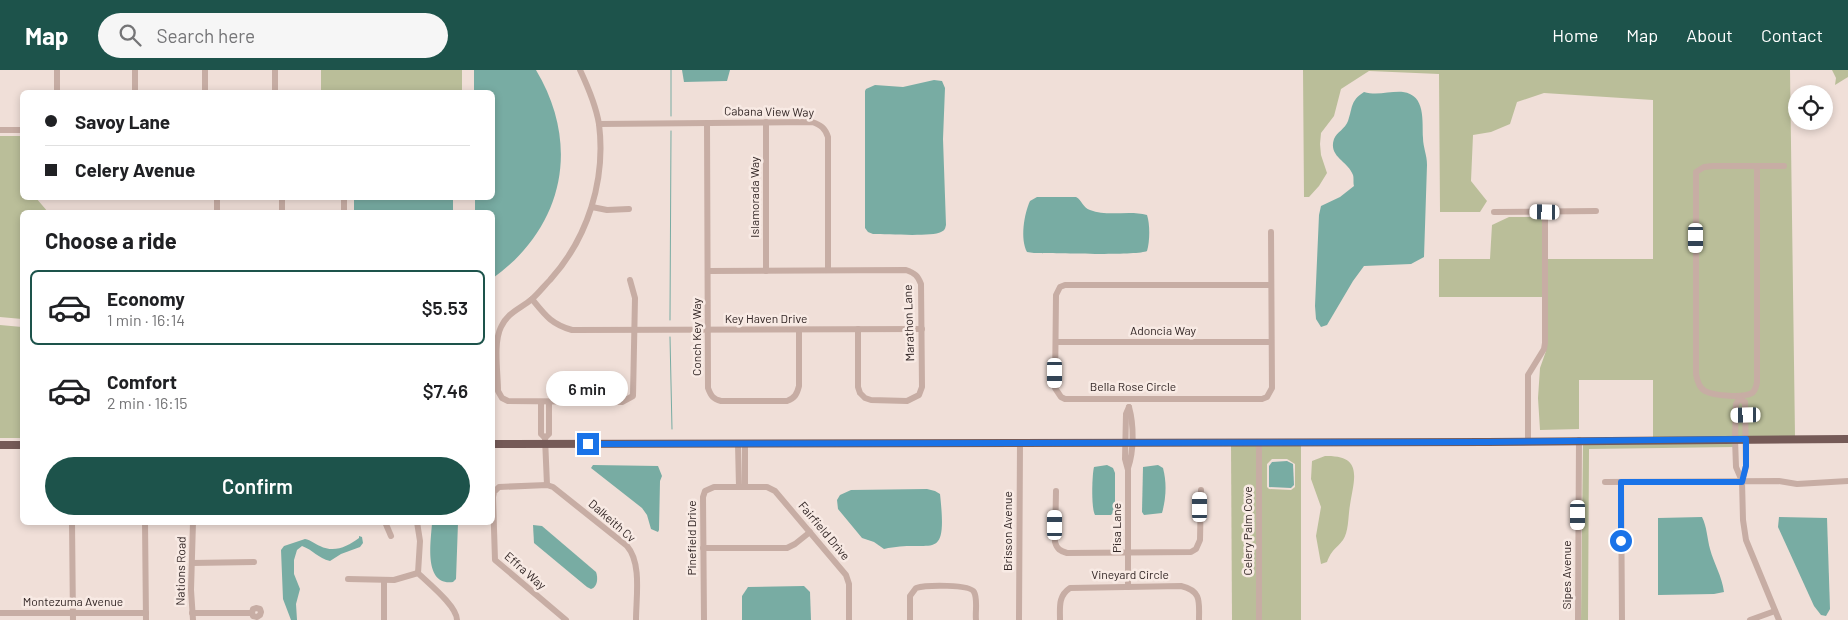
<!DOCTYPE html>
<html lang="en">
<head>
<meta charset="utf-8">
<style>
  :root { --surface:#fff; --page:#f6f6f6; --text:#202124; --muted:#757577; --line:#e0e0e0; --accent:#1d534b }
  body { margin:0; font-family:Barlow,sans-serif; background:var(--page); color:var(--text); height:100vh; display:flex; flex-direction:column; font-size:19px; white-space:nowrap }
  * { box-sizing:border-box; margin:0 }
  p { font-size:16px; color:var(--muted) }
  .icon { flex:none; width:28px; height:28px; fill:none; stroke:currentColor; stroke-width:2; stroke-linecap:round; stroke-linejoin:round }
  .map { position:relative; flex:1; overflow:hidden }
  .side { position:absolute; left:20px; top:140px; width:475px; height:315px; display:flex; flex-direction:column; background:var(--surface); border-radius:8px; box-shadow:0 2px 8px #0003 }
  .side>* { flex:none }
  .top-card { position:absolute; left:20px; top:20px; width:475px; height:110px; border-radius:8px; box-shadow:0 2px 8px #0003; display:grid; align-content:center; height:110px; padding:0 25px; background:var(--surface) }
  .buttons { position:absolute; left:1788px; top:15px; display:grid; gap:10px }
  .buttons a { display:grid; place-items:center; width:45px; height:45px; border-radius:50%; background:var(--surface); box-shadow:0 2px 8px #0003; font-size:25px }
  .end { position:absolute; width:22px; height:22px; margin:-11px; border:6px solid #1a73e8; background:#fff; box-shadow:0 0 0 2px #fff }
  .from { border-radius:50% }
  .bubble { position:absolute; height:35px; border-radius:18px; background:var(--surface); box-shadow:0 2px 8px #0003; font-size:16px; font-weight:600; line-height:35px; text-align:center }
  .car { position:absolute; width:15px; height:30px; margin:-15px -8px; border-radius:6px; box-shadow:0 0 4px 1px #0007; background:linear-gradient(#fff 24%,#345 0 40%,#fff 0 76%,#345 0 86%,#fff 0) }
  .top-card b { display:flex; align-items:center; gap:18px; height:48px; font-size:19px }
  .top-card b+b { border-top:1px solid var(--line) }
  .top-card i { width:12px; height:12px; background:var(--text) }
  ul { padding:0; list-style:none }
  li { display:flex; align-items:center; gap:15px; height:75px; margin:0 10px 8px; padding:0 15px; border:2px solid transparent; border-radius:8px }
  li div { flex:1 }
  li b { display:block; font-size:19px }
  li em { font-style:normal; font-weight:600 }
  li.active { border-color:var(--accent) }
  li>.icon { width:45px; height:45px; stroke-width:1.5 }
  h2 { padding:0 25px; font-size:22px; line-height:60px }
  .cta { display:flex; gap:10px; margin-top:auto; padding:10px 25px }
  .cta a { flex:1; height:58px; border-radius:30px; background:var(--accent); color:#fff; font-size:20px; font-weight:600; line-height:58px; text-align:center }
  header { display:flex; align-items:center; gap:30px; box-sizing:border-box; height:70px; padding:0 25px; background:var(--accent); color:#fff }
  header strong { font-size:24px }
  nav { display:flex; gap:28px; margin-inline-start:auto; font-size:18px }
  .search { width:350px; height:45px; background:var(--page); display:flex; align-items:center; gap:12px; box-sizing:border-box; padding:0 18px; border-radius:28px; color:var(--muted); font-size:19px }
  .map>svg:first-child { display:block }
  .green { fill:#babe99; fill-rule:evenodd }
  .water { fill:#78aca3 }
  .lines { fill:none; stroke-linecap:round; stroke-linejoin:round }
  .stream { stroke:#78aca3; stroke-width:1 }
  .minor { stroke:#c7ada4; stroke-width:6 }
  .major { stroke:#755a57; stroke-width:8 }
  .route { stroke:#1a73e8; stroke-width:6 }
  .labels { text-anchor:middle; stroke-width:5; stroke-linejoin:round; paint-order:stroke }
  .street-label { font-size:12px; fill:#332726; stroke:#f8eae4 }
</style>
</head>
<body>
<header>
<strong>Map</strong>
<div class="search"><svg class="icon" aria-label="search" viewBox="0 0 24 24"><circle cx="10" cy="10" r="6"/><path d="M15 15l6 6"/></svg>Search here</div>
<nav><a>Home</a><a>Map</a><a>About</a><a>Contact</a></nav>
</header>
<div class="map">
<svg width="1848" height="550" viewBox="0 0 1848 550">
  <rect width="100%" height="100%" fill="#f0dfd8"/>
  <g class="green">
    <rect x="321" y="0" width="141" height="22"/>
    <path d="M1303 0H1790L1795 366 1653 367V310H1579V359L1540 360 1538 328 1540 298 1546 281 1548 189H1653V30L1544 23 1517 32 1510 54 1491 62 1473 65 1471 111 1487 131 1480 142H1440L1439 4 1369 1 1341 19 1334 46 1321 63 1320 74 1321 85 1327 103 1319 116 1309 127H1304Z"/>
    <path d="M1832 0H1848V7L1835 15 1836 8Z"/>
    <path d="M0 66H22V128H36L48 142H22V249L0 247Z"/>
    <path d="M1509 147H1543V227H1439V189H1490L1492 155Z"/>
    <path d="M0 255 22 257V368H0Z"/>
    <path d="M1737 372 1734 377 1589 379 1588 550H1581L1583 373Z"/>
    <path d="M1256 374 1257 550H1232L1231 375Z"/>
    <path d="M1261 374H1301V550H1261ZM1287 389 1295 394V417L1291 420 1269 419 1267 417V394L1272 389Z"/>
    <path d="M1325 386C1364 385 1354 409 1350 435 1348 446 1349 461 1343 470 1336 479 1332 479 1327 492L1321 494 1316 466 1321 437 1311 409 1312 391Z"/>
  </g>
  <g class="water">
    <path d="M474 0H536C581 75 564 157 493 208L492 142H475V128H492V22H474Z"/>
    <path d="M682 0H730L727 11 684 12Z"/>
    <path d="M934 10 942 11 945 18 943 69 946 155C945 159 945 160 941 162 932 167 886 164 873 164L868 162 865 158V21L866 19 875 15 903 17Z"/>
    <path d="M1364 22C1377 26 1390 21 1403 22 1426 25 1422 51 1423 68 1423 77 1427 85 1427 95L1424 187 1411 194 1364 196 1353 211 1327 255 1321 257 1316 249 1315 236 1319 145 1321 136 1340 127 1354 116C1353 113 1354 108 1353 105 1348 91 1328 87 1334 69 1337 62 1345 59 1348 51 1353 37 1350 31 1364 22Z"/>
    <path d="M1076 127C1082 130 1083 138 1090 140 1108 147 1129 140 1147 145 1150 154 1150 171 1147 181 1137 186 1052 183 1034 183L1027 182C1020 169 1024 144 1030 131L1037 127Z"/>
    <rect x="354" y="128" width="99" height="14"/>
    <path d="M1287 391 1293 394 1294 415 1291 418 1269 417V396L1272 392Z"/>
    <path d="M593 395 658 396 662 406 660 411 659 460 658 462 651 459 647 445 642 438 591 398Z"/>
    <path d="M1107 395 1113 398 1115 403V441L1111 445H1095C1091 438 1092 405 1094 397Z"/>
    <path d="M1158 395 1163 398C1167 413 1166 429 1162 443L1144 445 1142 442 1143 397Z"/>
    <path d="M927 419 935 421 940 424C948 497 932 468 884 479L874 472 862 468 838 439 837 430 840 425 851 420Z"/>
    <path d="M1702 447C1707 457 1707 468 1710 479 1714 494 1722 506 1724 522L1714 524 1658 525V448Z"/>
    <path d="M1779 447 1827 448 1830 539 1826 546 1821 545 1814 536 1778 457Z"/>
    <path d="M432 453H458L456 509 453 512C423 516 431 471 432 453Z"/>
    <path d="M533 455 542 456 596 502C598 507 598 517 591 519L587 517 534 473Z"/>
    <path d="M359 466 362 467 363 473 360 477 341 484 330 491C318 488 313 480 302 476L297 480 294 490V504L300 519 296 534 297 550H291L283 529 281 480 284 476 305 469C311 470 315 474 320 476 334 483 347 477 359 468Z"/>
    <path d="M804 516 810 522 811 550H742V526L748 517Z"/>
  </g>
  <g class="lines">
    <g class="stream">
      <path d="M671 46V0"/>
      <path d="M670 250 671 61"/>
      <path d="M670 267 672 359"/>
    </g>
    <g class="minor">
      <path d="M57 0V22"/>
      <path d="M135 0V22"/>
      <path d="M205 0V22"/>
      <path d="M275 0V22"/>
      <path d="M580 0C588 17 596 36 599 54 606 110 588 168 550 210 544 216 538 224 532 229 520 239 508 242 501 257 493 273 498 303 498 321L502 328 508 331 622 332 633 326 635 228 630 210"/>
      <path d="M766 52V201"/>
      <path d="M707 53 708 318C711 326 713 329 721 331H787C795 328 797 324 799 316V260"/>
      <path d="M599 54 812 52C821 55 825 58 828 67V200"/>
      <path d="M0 60H22"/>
      <path d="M1757 96V312C1756 316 1756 320 1752 323 1744 328 1714 326 1705 321 1699 318 1697 310 1696 304V102L1704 97 1713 96H1784"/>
      <path d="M217 128V142"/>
      <path d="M282 128V142"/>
      <path d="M344 128V142"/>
      <path d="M592 137 607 140 629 139"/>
      <path d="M1494 142 1596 141"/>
      <path d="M1271 162 1272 318 1267 327 1262 329H1065L1061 327 1055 318 1056 225 1060 217 1065 215H1271"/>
      <path d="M708 201 906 200C915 203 918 206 921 214L922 317 919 325 907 331 871 330 865 328 860 323 858 317V259"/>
      <path d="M532 229C545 245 551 254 572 260L922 259"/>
      <path d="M1056 272H1271"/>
      <path d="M1739 326V329L1736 334 1735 369 1736 397 1742 411"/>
      <path d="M1739 329 1745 332 1746 396 1742 411 1743 450 1746 470 1779 550"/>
      <path d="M541 333V364L545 368 547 415"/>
      <path d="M545 368 549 364V333"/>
      <path d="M1259 372V550"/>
      <path d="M1528 372V305L1544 279 1545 273V142"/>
      <path d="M738 374 739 417"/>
      <path d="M745 374V417"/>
      <path d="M1128 398C1134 381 1134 355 1129 337"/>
      <path d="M1605 412 1779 411 1797 414 1848 411"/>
      <path d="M1621 412 1622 550"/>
      <path d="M1056 421 1055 472C1057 479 1060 481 1067 483L1191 482 1196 479 1200 470 1201 420"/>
      <path d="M72 452 73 550"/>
      <path d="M145 452 146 550"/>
      <path d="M385 452 391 466"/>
      <path d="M417 452 420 471 418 503"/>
      <path d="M703 478H787L795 474 810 462"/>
      <path d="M192 493 254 492"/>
      <path d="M418 503C428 513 457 536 457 550"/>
      <path d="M348 509 394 510 418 503"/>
      <path d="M384 510V550"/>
      <path d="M1128 517V400L1125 389 1126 344 1129 337"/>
      <path d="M0 543H146"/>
      <path d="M192 543H252L253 546 257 547 260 545 261 542 260 539 256 538 253 539 252 543"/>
      <path d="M193 550 191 520 193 452"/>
      <path d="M566 550 495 490 493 427 494 422 499 417 547 415 553 417 627 476C642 493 636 528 636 550"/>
      <path d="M704 550 703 427 705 421 714 417H767L775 421 846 505 849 514V550"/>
      <path d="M910 550V526L916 518C926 515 970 514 974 522 978 529 975 542 976 550"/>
      <path d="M1019 550 1020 373"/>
      <path d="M1060 550C1060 537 1058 526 1070 518L1181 516C1202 521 1199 532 1199 550"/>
      <path d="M1578 550 1579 370"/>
      <path d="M1750 550 1775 541"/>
    </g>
    <g class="major">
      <path d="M492 374 1487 372 1848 369"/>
      <path d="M0 375H22"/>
    </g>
  </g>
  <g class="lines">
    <path class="route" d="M588 374 1487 372 1746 369V396L1742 412H1621V471"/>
  </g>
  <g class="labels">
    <g class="street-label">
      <text transform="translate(769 42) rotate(1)" y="4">Cabana View Way</text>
      <text transform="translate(755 127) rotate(-90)" y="4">Islamorada Way</text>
      <text x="766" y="253">Key Haven Drive</text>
      <text transform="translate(909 253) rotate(-92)" y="4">Marathon Lane</text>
      <text x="1163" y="265">Adoncia Way</text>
      <text transform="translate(697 267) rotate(-90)" y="4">Conch Key Way</text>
      <text x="1133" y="321">Bella Rose Circle</text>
      <text transform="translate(612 451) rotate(41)" y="4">Dalkeith Cv</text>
      <text transform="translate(1117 458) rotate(-90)" y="4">Pisa Lane</text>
      <text transform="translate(824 461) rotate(50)" y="4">Fairfield Drive</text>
      <text transform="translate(1008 461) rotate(-90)" y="4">Brisson Avenue</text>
      <text transform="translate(1248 461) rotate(-90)" y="4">Celery Palm Cove</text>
      <text transform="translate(692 468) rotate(-90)" y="4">Pinefield Drive</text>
      <text transform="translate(181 501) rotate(-89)" y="4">Nations Road</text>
      <text transform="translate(525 501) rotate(41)" y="4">Effra Way</text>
      <text x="1130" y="509">Vineyard Circle</text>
      <text transform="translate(1567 505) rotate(-90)" y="4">Sipes Avenue</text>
      <text x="73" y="536">Montezuma Avenue</text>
    </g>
  </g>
</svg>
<div class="buttons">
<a><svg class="icon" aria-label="locate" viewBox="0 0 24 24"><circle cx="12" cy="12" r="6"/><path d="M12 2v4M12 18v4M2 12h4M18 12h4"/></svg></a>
</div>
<i class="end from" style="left:1621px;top:471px"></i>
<i class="end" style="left:588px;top:374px"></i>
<div class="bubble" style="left:546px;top:301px;width:82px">6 min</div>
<i class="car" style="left:1545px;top:142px;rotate:271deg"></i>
<i class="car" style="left:1696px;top:168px;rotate:180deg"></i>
<i class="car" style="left:1055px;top:303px;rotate:180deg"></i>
<i class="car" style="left:1746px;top:345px;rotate:269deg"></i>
<i class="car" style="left:1200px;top:437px;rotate:0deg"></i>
<i class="car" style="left:1578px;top:445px;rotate:180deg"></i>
<i class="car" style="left:1055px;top:455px;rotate:0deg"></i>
<div class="top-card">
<b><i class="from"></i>Savoy Lane</b>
<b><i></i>Celery Avenue</b>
</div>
<section class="side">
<h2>Choose a ride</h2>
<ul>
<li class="active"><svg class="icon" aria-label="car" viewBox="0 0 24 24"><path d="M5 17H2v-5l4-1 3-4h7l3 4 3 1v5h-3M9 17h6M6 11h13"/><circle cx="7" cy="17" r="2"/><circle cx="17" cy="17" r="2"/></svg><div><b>Economy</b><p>1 min · 16:14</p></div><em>$5.53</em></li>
<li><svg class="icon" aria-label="car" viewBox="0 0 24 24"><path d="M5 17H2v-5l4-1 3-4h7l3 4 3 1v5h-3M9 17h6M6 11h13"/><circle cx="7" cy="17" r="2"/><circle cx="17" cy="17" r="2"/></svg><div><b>Comfort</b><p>2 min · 16:15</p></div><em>$7.46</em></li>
</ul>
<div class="cta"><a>Confirm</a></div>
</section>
</div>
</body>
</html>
